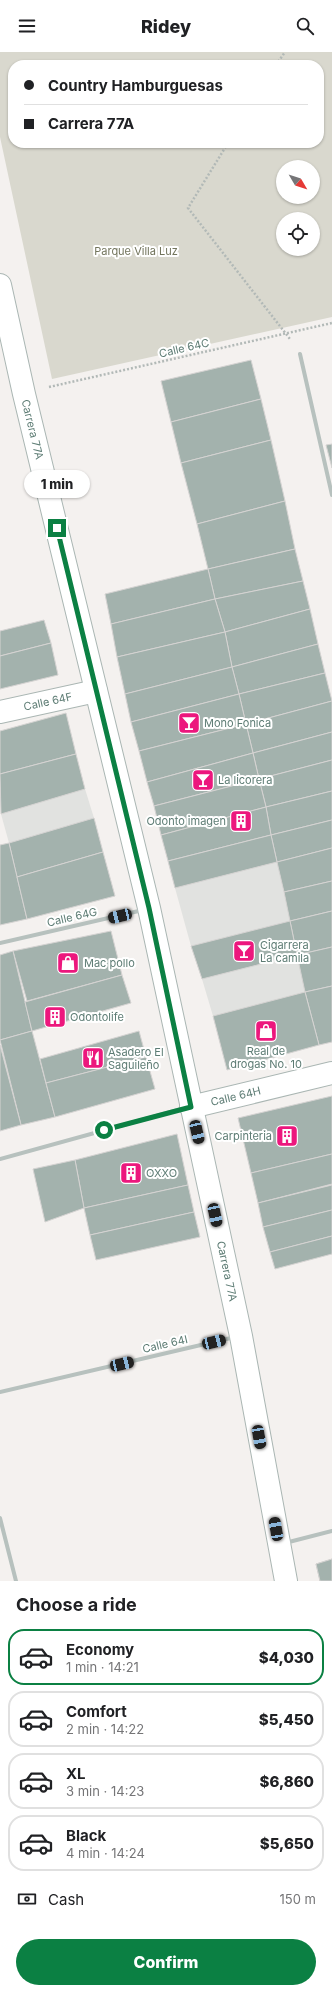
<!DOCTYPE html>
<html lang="en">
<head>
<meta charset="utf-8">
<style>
  :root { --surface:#fff; --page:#f2f2f2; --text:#202124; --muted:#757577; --line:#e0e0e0; --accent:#0b8043 }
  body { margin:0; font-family:Inter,sans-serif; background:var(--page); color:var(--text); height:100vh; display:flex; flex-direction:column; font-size:15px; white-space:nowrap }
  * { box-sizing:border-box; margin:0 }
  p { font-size:13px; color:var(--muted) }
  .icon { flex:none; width:22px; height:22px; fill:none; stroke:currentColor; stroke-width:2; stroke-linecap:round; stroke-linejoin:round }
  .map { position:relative; height:1529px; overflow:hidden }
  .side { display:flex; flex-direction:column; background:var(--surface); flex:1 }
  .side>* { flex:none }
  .top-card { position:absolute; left:8px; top:8px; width:316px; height:88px; border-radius:16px; box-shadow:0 1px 3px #0004; display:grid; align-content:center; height:88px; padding:0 16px; background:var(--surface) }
  .needle { width:26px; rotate:129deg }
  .controls { position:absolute; left:276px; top:108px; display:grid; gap:8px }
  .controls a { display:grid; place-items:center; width:44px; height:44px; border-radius:50%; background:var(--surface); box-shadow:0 1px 3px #0004; font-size:20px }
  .end { position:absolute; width:18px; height:18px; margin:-9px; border:5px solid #0b8043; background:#fff; box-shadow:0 0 0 2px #fff }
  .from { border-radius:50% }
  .bubble { position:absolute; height:28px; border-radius:14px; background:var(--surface); box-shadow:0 1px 3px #0004; font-size:13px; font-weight:800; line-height:28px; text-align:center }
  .car { position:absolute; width:12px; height:24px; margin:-12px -6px; border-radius:5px; box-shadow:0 0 3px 1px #0007; background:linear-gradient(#222 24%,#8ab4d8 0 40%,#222 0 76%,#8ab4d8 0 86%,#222 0) }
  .top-card b { display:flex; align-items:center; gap:14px; height:38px; font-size:15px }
  .top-card b+b { border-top:1px solid var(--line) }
  .top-card i { width:10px; height:10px; background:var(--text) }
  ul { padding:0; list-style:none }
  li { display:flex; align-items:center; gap:12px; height:56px; margin:0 8px 6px; padding:0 8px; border:2px solid var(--line); border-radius:16px }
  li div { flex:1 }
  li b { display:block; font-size:15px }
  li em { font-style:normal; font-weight:800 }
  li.selected { border-color:var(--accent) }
  li>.icon { width:36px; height:36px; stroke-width:1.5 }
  h2 { padding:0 16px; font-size:18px; line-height:48px }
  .pay { display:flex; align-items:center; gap:10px; height:44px; padding:0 16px; font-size:15px }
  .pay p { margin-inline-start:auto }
  .cta { display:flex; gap:8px; margin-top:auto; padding:8px 16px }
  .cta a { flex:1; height:46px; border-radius:24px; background:var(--accent); color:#fff; font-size:16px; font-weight:800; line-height:46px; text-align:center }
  header { display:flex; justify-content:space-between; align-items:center; height:52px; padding:0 16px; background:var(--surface); font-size:18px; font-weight:800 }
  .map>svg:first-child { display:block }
  .built { fill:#e1e2e0 }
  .green { fill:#d9d8ce; fill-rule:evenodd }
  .building { fill:#a3b2ad; stroke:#d5d3d2 }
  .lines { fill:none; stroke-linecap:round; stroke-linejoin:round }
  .secondary-casing { stroke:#aab6b3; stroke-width:24 }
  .path { stroke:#b2b9b7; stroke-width:2.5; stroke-dasharray:2 2; stroke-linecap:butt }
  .street { stroke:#b7c1be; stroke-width:4 }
  .secondary { stroke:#fff; stroke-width:22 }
  .route { stroke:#0b8043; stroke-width:5 }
  .labels { text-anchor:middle; stroke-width:4; stroke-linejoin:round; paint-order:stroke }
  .park-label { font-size:11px; fill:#72745c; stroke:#fff }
  .street-label { font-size:11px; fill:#5d7c74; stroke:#fff }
  .poi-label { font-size:11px; fill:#5d7c74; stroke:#fff; text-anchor:start }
</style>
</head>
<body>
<header><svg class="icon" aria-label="menu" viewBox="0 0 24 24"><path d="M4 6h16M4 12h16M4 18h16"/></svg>Ridey<svg class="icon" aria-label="search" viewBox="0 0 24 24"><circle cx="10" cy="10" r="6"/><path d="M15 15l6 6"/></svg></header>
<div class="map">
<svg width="332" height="1529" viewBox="0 0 332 1529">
  <rect width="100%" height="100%" fill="#f4f1ef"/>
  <g class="built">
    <path d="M85 737 94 766 9 791 1 762Z"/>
    <path d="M277 810 290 869 191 894 175 836Z"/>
    <path d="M297 903 305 940 213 964 202 927Z"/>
  </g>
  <path class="green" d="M0 0H332V265L52 327 0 85ZM13 13H319V91H13ZM283 115H313V145H283ZM283 167H313V197H283Z"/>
  <g class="building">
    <path d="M251 308 261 347 171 370 161 329Z"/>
    <path d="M261 347 271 388 181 411 171 370Z"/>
    <path d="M271 388 285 449 197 472 181 411Z"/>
    <path d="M332 392V416L326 393Z"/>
    <path d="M285 449 295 497 208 517 197 472Z"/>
    <path d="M295 497 303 529 215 547 208 517Z"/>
    <path d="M208 517 215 547 111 572 105 542Z"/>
    <path d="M303 529 310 557 225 580 215 547Z"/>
    <path d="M215 547 225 580 117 605 111 572Z"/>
    <path d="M310 557 318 592 232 615 225 580Z"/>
    <path d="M44 568 51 591 0 604V579Z"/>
    <path d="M225 580 232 615 125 642 117 605Z"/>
    <path d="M51 591 58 623 0 637V604Z"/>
    <path d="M318 592 325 621 239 642 232 615Z"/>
    <path d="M232 615 239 642 131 670 125 642Z"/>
    <path d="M325 621 332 649 246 672 239 642Z"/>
    <path d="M239 642 246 672 139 699 131 670Z"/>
    <path d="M332 649V680L253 701 246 672Z"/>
    <path d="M66 661 76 702 0 722V679Z"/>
    <path d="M246 672 253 701 147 730 139 699Z"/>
    <path d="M332 680V708L259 727 253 701Z"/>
    <path d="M253 701 259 727 154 754 147 730Z"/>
    <path d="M76 702 85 737 1 762 0 722Z"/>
    <path d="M332 708V739L266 755 259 727Z"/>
    <path d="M259 727 266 755 161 783 154 754Z"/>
    <path d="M332 739V768L271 783 266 755Z"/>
    <path d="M266 755 271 783 168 809 161 783Z"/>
    <path d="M94 766 103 800 17 825 9 791Z"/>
    <path d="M332 768V796L277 810 271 783Z"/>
    <path d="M271 783 277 810 175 836 168 809Z"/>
    <path d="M9 791 27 867 0 873V793Z"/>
    <path d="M332 796V829L284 840 277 810Z"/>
    <path d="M103 800 115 844 27 867 17 825Z"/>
    <path d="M332 829V859L290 869 284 840Z"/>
    <path d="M332 859V895L297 903 290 869Z"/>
    <path d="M290 869 297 903 202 927 191 894Z"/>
    <path d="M111 879 122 923 27 949 13 899Z"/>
    <path d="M332 895V934L305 940 297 903Z"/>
    <path d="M13 899 32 979 0 988V903Z"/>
    <path d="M122 923 131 951 32 979 25 950Z"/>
    <path d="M332 934V990L319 993 305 940Z"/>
    <path d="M305 940 319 993 227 1018 213 964Z"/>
    <path d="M32 979 55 1065 21 1073 0 988Z"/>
    <path d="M139 979 146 1005 46 1031 40 1007Z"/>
    <path d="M0 993 21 1073 0 1079Z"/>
    <path d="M146 1005 155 1037 55 1065 46 1031Z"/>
    <path d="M332 1044V1102L251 1121 238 1066Z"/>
    <path d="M177 1082 188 1133 84 1156 75 1108Z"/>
    <path d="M332 1102V1132L258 1151 251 1121Z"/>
    <path d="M75 1108 84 1156 45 1170 33 1117Z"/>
    <path d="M188 1133 194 1160 90 1183 84 1156Z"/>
    <path d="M332 1133V1158L263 1175 258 1151Z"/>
    <path d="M332 1158V1184L270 1200 263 1175Z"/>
    <path d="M194 1160 200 1185 96 1208 90 1183Z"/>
    <path d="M332 1184V1202L275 1217 270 1200Z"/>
    <path d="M332 1507V1529H320L316 1512Z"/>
    <path d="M332 1507V1529H320L316 1512Z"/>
  </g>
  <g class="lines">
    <g class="secondary-casing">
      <g id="secondary">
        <path id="s1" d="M0 233 24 342 149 856 241 1284 286 1529"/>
        <path id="s2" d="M0 660 96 639"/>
        <path id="s3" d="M191 1055 332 1021"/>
      </g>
    </g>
    <g class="path">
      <path d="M276 13 285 0"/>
      <path d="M228 91 188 156 290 287"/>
      <path d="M49 335 332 271"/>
    </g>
    <g class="street">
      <path d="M300 302 332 443"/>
      <path d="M0 891 143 858"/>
      <path d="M0 1107 185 1056"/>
      <path d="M0 1340 235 1285"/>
      <path d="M0 1466 16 1529"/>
      <path d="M285 1491 332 1479"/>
    </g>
    <use href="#secondary" class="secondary"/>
  </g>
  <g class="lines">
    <path class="route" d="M57 476 149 856 191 1055 104 1078"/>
  </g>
  <defs>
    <g id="bar-square" transform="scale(1.15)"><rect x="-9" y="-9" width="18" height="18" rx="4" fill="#ec177d" stroke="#fff"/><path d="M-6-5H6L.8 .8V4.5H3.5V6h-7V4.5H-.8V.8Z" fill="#fff"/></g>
    <g id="building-square" transform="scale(1.15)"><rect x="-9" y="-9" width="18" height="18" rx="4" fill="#ec177d" stroke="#fff"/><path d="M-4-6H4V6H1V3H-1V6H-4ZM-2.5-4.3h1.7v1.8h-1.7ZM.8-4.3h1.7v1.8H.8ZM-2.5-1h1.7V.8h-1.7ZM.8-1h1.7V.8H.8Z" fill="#fff"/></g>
    <g id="shop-square" transform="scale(1.15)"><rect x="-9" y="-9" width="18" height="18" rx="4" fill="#ec177d" stroke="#fff"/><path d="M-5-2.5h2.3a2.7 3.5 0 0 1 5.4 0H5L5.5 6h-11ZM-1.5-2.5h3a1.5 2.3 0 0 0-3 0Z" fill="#fff"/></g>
    <g id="restaurant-square" transform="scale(1.15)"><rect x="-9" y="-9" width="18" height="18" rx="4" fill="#ec177d" stroke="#fff"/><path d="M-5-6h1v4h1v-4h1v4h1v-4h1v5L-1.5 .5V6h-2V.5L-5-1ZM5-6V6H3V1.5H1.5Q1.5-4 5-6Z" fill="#fff"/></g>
  </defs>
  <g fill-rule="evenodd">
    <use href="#bar-square" x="189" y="671"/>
    <use href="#bar-square" x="203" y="728"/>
    <use href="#building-square" x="241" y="769"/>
    <use href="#bar-square" x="244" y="899"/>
    <use href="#shop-square" x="68" y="911"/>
    <use href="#building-square" x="55" y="965"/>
    <use href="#shop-square" x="266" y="979"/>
    <use href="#restaurant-square" x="93" y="1006"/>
    <use href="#building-square" x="287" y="1084"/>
    <use href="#building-square" x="131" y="1121"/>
  </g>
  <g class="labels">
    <g class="park-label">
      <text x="136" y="203">Parque Villa Luz</text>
    </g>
    <g class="street-label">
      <text transform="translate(184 296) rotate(-13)" y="4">Calle 64C</text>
      <text dy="4" stroke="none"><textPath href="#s1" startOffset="148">Carrera 77A</textPath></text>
      <text dy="4" stroke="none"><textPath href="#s2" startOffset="49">Calle 64F</textPath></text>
      <text transform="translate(72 865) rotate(-13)" y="4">Calle 64G</text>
      <text dy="4" stroke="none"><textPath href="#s3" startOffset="46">Calle 64H</textPath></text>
      <text dy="4" stroke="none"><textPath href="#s1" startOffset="1012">Carrera 77A</textPath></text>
      <text transform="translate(165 1292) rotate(-13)" y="4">Calle 64I</text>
    </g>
    <g class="poi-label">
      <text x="204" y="675">Mono Fonica</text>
      <text x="218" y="732">La licorera</text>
      <text x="226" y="773" text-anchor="end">Odonto imagen</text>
      <text x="260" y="897">Cigarrera<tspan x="260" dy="13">La camila</tspan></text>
      <text x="84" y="915">Mac pollo</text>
      <text x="70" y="969">Odontolife</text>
      <text x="266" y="1003" text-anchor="middle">Real de<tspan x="266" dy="13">drogas No. 10</tspan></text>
      <text x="108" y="1004">Asadero El<tspan x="108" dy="13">Saguileño</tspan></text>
      <text x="272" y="1088" text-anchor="end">Carpinteria</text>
      <text x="146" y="1125">OXXO</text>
    </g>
  </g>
</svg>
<div class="controls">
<a><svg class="needle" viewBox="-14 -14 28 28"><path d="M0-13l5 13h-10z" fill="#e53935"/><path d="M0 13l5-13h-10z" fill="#757577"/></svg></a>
<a><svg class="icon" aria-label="locate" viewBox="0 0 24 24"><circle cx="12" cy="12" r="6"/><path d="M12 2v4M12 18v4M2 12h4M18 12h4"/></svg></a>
</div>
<i class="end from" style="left:104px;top:1078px"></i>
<i class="end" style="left:57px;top:476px"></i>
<div class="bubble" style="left:24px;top:418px;width:66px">1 min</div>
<i class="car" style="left:120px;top:864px;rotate:257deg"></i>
<i class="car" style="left:197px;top:1080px;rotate:167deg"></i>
<i class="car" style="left:215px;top:1163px;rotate:168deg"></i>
<i class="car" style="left:214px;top:1290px;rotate:77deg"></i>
<i class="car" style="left:122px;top:1312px;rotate:77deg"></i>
<i class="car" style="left:259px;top:1385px;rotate:170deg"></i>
<i class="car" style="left:276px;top:1477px;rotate:350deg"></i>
<div class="top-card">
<b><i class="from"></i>Country Hamburguesas</b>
<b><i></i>Carrera 77A</b>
</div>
</div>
<section class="side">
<h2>Choose a ride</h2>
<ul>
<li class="selected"><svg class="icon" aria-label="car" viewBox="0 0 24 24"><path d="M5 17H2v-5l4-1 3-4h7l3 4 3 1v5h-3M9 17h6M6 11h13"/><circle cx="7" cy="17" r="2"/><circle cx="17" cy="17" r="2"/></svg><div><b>Economy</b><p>1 min · 14:21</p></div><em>$4,030</em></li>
<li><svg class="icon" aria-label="car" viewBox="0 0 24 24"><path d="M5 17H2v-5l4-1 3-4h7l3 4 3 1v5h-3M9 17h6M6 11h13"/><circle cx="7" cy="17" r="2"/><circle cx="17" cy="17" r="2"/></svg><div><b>Comfort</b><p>2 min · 14:22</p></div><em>$5,450</em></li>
<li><svg class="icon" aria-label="car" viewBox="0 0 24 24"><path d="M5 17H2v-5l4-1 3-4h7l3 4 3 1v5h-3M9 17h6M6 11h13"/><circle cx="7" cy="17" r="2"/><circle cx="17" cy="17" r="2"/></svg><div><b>XL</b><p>3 min · 14:23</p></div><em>$6,860</em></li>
<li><svg class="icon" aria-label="car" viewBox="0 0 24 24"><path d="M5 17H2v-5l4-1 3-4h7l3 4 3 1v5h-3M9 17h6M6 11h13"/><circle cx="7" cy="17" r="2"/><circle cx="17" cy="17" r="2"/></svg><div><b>Black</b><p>4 min · 14:24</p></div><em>$5,650</em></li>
</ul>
<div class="pay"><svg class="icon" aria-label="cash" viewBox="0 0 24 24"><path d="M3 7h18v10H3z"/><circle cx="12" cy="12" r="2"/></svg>Cash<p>150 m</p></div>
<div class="cta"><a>Confirm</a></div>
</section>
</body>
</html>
